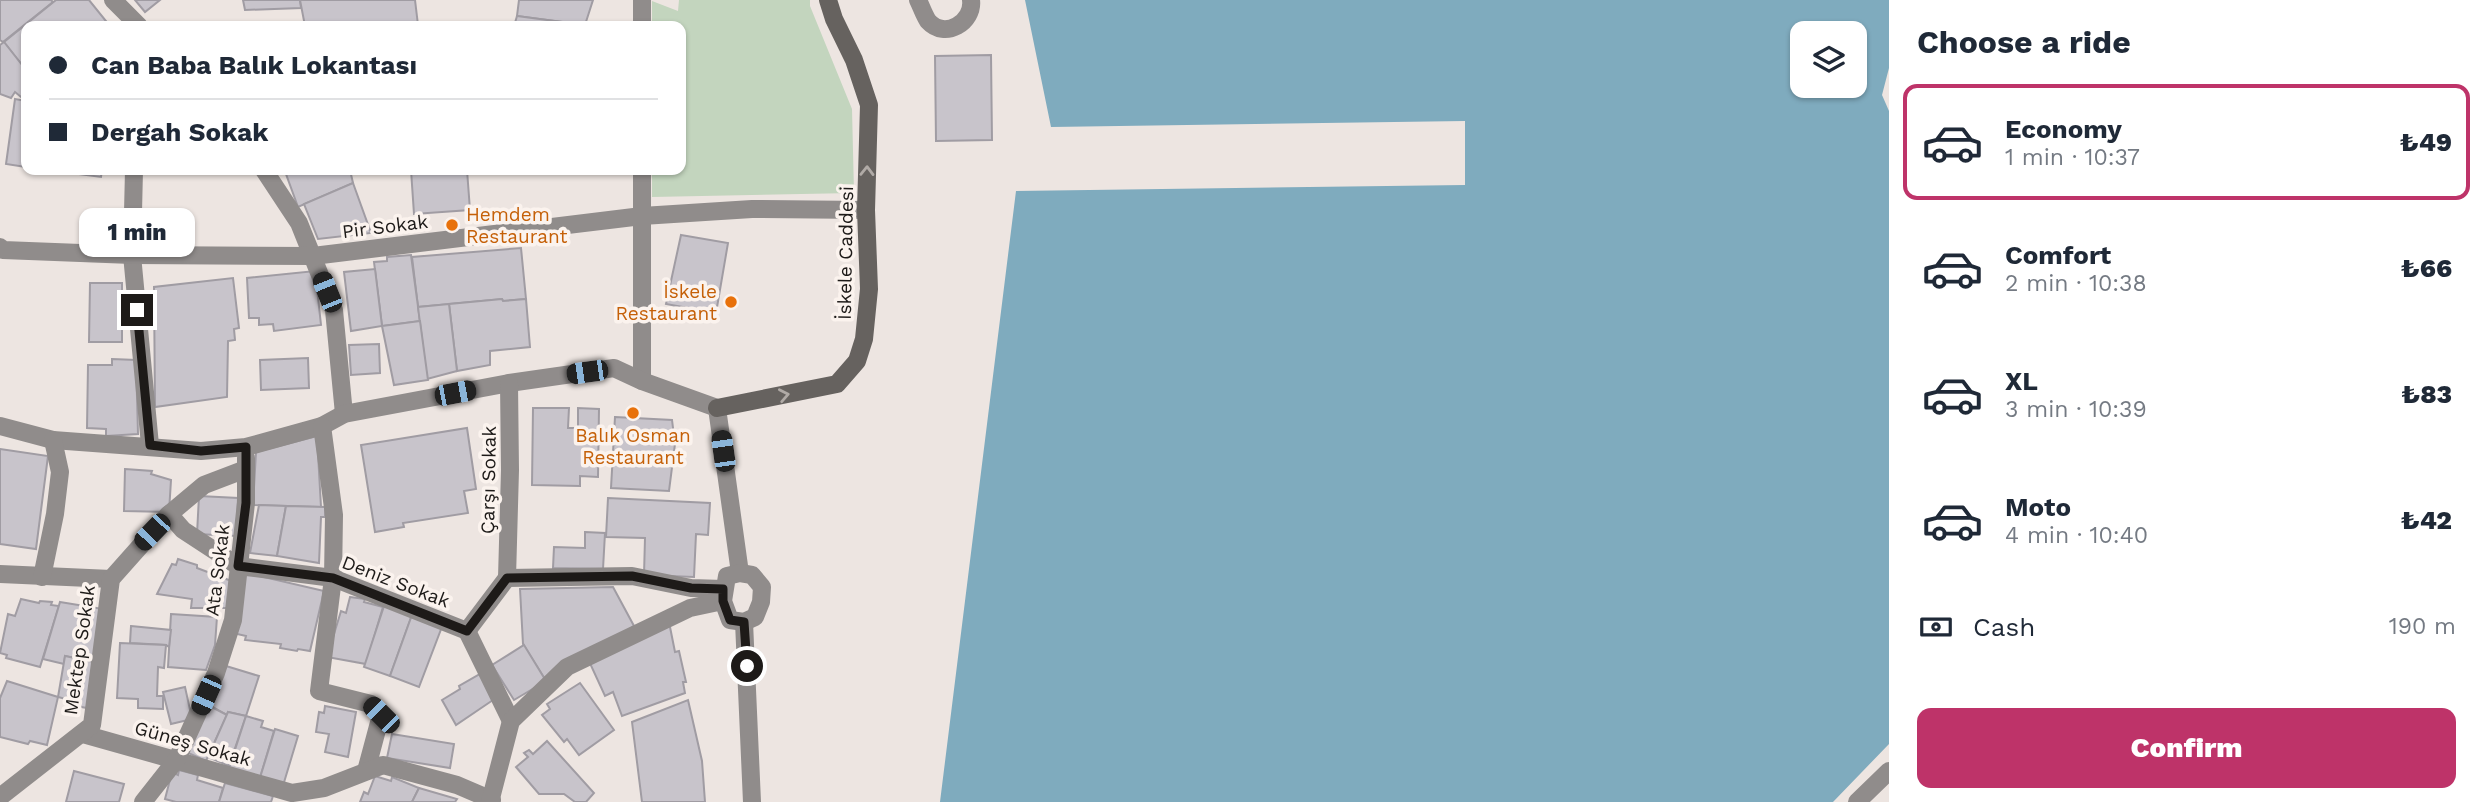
<!DOCTYPE html>
<html lang="en">
<head>
<meta charset="utf-8">
<style>
  :root { --surface:#fff; --page:#f2f2f3; --text:#1f2937; --muted:#747a83; --line:#e0e1e3; --accent:#be3369 }
  body { margin:0; font-family:"Work Sans",sans-serif; background:var(--page); color:var(--text); height:100vh; display:flex; flex-direction:column; font-size:26px; white-space:nowrap }
  * { box-sizing:border-box; margin:0 }
  p { font-size:23px; color:var(--muted) }
  .icon { flex:none; width:38px; height:38px; fill:none; stroke:currentColor; stroke-width:2; stroke-linecap:round; stroke-linejoin:round }
  .map { position:relative; flex:1; overflow:hidden }
  .sheet { display:flex; flex-direction:column; background:var(--surface); width:595px }
  .sheet>* { flex:none }
  .banner { position:absolute; left:21px; top:21px; width:665px; height:154px; border-radius:14px; box-shadow:0 2px 5px #0004; display:grid; align-content:center; height:154px; padding:0 28px; background:var(--surface) }
  .buttons { position:absolute; left:1790px; top:21px; display:grid; gap:14px }
  .buttons a { display:grid; place-items:center; width:77px; height:77px; border-radius:14px; background:var(--surface); box-shadow:0 2px 5px #0004; font-size:35px }
  .end { position:absolute; width:32px; height:32px; margin:-16px; border:9px solid #1d1a18; background:#fff; box-shadow:0 0 0 4px #fff }
  .from { border-radius:50% }
  .bubble { position:absolute; height:49px; border-radius:14px; background:var(--surface); box-shadow:0 2px 5px #0004; font-size:23px; font-weight:800; line-height:49px; text-align:center }
  .car { position:absolute; width:21px; height:42px; margin:-21px -10px; border-radius:9px; box-shadow:0 0 5px 2px #0007; background:linear-gradient(#222 24%,#8ab4d8 0 40%,#222 0 76%,#8ab4d8 0 86%,#222 0) }
  .banner b { display:flex; align-items:center; gap:24px; height:66px; font-size:26px }
  .banner b+b { border-top:2px solid var(--line) }
  .banner i { width:18px; height:18px; background:var(--text) }
  ul { padding:0; list-style:none }
  li { display:flex; align-items:center; gap:21px; height:116px; margin:0 14px 10px; padding:0 14px; border:4px solid transparent; border-radius:14px }
  li div { flex:1 }
  li b { display:block; font-size:26px }
  li em { font-style:normal; font-weight:800 }
  li.active { border-color:var(--accent) }
  li>.icon { width:63px; height:63px; stroke-width:1.5 }
  h2 { padding:0 28px; font-size:32px; line-height:84px }
  .pay { display:flex; align-items:center; gap:18px; height:77px; padding:0 28px; font-size:26px }
  .pay p { margin-inline-start:auto }
  .cta { display:flex; gap:14px; margin-top:auto; padding:14px 28px }
  .cta a { flex:1; height:80px; border-radius:14px; background:var(--accent); color:#fff; font-size:28px; font-weight:800; line-height:80px; text-align:center }
  main { display:flex; flex:1; min-height:0 }
  .map>svg:first-child { display:block }
  .green { fill:#c3d5be }
  .water { fill:#7fabbe; fill-rule:evenodd }
  .building { fill:#c8c4cb; stroke:#a09ca3; stroke-width:2 }
  .lines { fill:none; stroke-linecap:round; stroke-linejoin:round }
  .service { stroke:#908c8b; stroke-width:18 }
  .minor { stroke:#908c8b; stroke-width:18 }
  .tertiary { stroke:#908c8b; stroke-width:18 }
  .secondary { stroke:#66625f; stroke-width:18 }
  .oneway { stroke:#b0aaa6 }
  .route { stroke:#1d1a18; stroke-width:9 }
  .food-dot { fill:#e8710a; stroke:#fbf3ee; stroke-width:2.5 }
  .labels { text-anchor:middle; stroke-width:7; stroke-linejoin:round; paint-order:stroke }
  .food-label { font-size:19px; fill:#c56008; stroke:#fbf3ee; text-anchor:start }
  .street-label { font-size:19px; fill:#1d1a18; stroke:#fbf3ee }
</style>
</head>
<body>
<main>
<div class="map">
<svg width="1889" height="802" viewBox="0 0 1889 802">
  <rect width="100%" height="100%" fill="#ede5e1"/>
  <path class="green" d="M679 0H810V6L852 109 854 193 652 197V170H681V26H652V1L678 11Z"/>
  <path class="water" d="M1025 0H1889V68L1882 95 1889 111V744L1833 802H940L1016 191 1465 185V121L1051 127ZM1802 33H1855V86H1802Z"/>
  <g class="building">
    <path d="M0 0H51L53 2 3 42 0 40Z"/>
    <path d="M56 0H89L110 26H26V70L4 42Z"/>
    <path d="M135 0H160L145 12Z"/>
    <path d="M243 0H300L301 8 245 10Z"/>
    <path d="M300 0H415L418 25 305 26Z"/>
    <path d="M519 0H593L585 25 517 16Z"/>
    <path d="M517 16 585 25 514 26Z"/>
    <path d="M4 42 26 70V92L21 97 15 92 11 98 0 94V45Z"/>
    <path d="M991 55 992 140 936 141 935 56Z"/>
    <path d="M15 99 26 101V167L6 164Z"/>
    <path d="M48 170H102L101 177Z"/>
    <path d="M297 170H350L353 183 298 207 286 174Z"/>
    <path d="M411 170H467L470 210 414 214Z"/>
    <path d="M353 183 371 233 318 239 304 204Z"/>
    <path d="M681 235 728 243 716 313 666 304Z"/>
    <path d="M521 248 526 299 503 301 502 299 418 307 412 257Z"/>
    <path d="M411 255 420 321 382 326 374 262 387 261V257Z"/>
    <path d="M375 269 382 326 351 331 344 272Z"/>
    <path d="M315 271 321 325 274 331 273 324 259 325V318H249L247 278Z"/>
    <path d="M233 278 239 328 234 329 235 340 228 341 227 397 155 407 154 287Z"/>
    <path d="M90 283H122V342H89Z"/>
    <path d="M502 299 503 301 526 299 530 347 490 351V365L457 371 449 304Z"/>
    <path d="M449 304 457 371 427 379 418 307Z"/>
    <path d="M420 321 428 380 394 385 382 326Z"/>
    <path d="M379 344 380 373 351 375 349 345Z"/>
    <path d="M308 358 309 388 261 390 260 360Z"/>
    <path d="M112 359 136 360 138 434 106 436V429L87 428 88 365H112Z"/>
    <path d="M533 408H569L568 428H578V408L599 409 598 477 580 476V486L532 485Z"/>
    <path d="M615 417 672 420 675 444 669 491 611 488Z"/>
    <path d="M467 428 476 489 464 491 468 513 403 523 404 527 375 532 361 445Z"/>
    <path d="M317 436 321 507 253 505 256 452Z"/>
    <path d="M0 449 48 456 36 549 0 544Z"/>
    <path d="M125 469 152 471 151 474 171 480 169 512 124 511Z"/>
    <path d="M199 496 238 498 236 536 197 534Z"/>
    <path d="M608 498 710 503 708 535 696 534 694 577 644 575 645 538 606 537Z"/>
    <path d="M259 505 286 506 277 556 250 553Z"/>
    <path d="M286 506 325 507V517H321L319 563 277 556Z"/>
    <path d="M585 532 605 533 603 569 553 568 554 547 585 548Z"/>
    <path d="M178 559 197 565V568L234 582 232 608H191L192 599 157 594 172 564 176 565Z"/>
    <path d="M246 573 324 591 310 651 298 649 297 651 280 648 281 644 245 640 246 636 233 633Z"/>
    <path d="M613 587 634 626 546 681 523 644 520 589Z"/>
    <path d="M350 597 365 599 364 602 383 607 366 664 327 657 341 611 346 613Z"/>
    <path d="M21 599 39 603 40 601 52 602 51 605 59 606 40 667 6 658 7 655 0 653 8 614 15 616Z"/>
    <path d="M60 602 103 609 94 662 65 656 64 664 43 659Z"/>
    <path d="M385 603 413 612 390 676 364 667Z"/>
    <path d="M413 612 443 624 419 687 390 676Z"/>
    <path d="M171 614 217 617 215 645 206 670 168 667Z"/>
    <path d="M669 622 675 652 679 651 686 682H683L685 693 622 716 613 692 605 696 588 659Z"/>
    <path d="M131 626 171 630 169 647 166 645 130 643Z"/>
    <path d="M120 643 166 645 164 668 158 667 157 696H163V709L138 708V699L117 698Z"/>
    <path d="M524 645 546 681 514 700 492 665Z"/>
    <path d="M65 656 94 662 87 708 70 705V700L58 697Z"/>
    <path d="M226 666 259 676 246 716 228 712 227 715 211 706Z"/>
    <path d="M480 674 493 700 456 725 442 700 460 689 459 686Z"/>
    <path d="M7 681 58 697 47 745 30 741 28 744 0 737V698Z"/>
    <path d="M580 683 614 730 579 755 567 739 564 742 542 715 550 709 547 704Z"/>
    <path d="M185 687 192 719 171 724 163 692Z"/>
    <path d="M688 700 702 761 705 802H642L632 722Z"/>
    <path d="M206 704 227 715 206 761 186 752Z"/>
    <path d="M325 706 356 712 348 757 325 752 329 734 316 732 319 712 324 713Z"/>
    <path d="M228 712 246 716 229 766 208 757Z"/>
    <path d="M246 716 263 721 261 727 274 731 259 781 228 771Z"/>
    <path d="M275 729 298 736 282 789 259 781Z"/>
    <path d="M392 734 454 744 450 768 387 758Z"/>
    <path d="M547 741 594 793 586 802H575L564 794H539L516 767 528 757 524 753 529 750 533 754Z"/>
    <path d="M179 770 198 775 197 780 223 788 219 802H176L165 799 172 772 178 775Z"/>
    <path d="M74 771 124 784 119 802H66Z"/>
    <path d="M375 776 391 781 392 777 419 788 412 802H360L364 792 368 794Z"/>
    <path d="M225 783 273 796 271 802H219Z"/>
    <path d="M419 788 457 799 455 802H412Z"/>
  </g>
  <g class="lines">
    <g class="service">
      <path d="M918 0C921 6 924 15 928 21 945 40 974 22 971 0"/>
      <path d="M1857 802 1889 771"/>
    </g>
    <g class="minor">
      <path d="M113 0 139 26"/>
      <path d="M642 26V0"/>
      <path d="M134 170 132 255 150 445"/>
      <path d="M264 170 299 223 334 310 344 414"/>
      <path d="M0 247 3 250 132 255 313 256 642 216 752 209 866 210"/>
      <path d="M642 381V170"/>
      <path d="M0 426 53 440 201 451 246 447 322 426 344 414 509 383 614 368 642 381 717 408"/>
      <path d="M322 426 334 515 333 578 319 691 371 704 381 715 366 771"/>
      <path d="M169 514 183 530 238 566 333 578 467 631 507 578"/>
      <path d="M0 574 111 579"/>
      <path d="M42 577 55 514 60 472 53 440"/>
      <path d="M507 578 632 576 691 588 723 589"/>
      <path d="M507 578 510 470 509 383"/>
      <path d="M467 631 511 721"/>
      <path d="M83 734 292 793 324 788 383 765 457 785 492 800"/>
      <path d="M0 797 92 725 111 579 167 516 204 485 246 469"/>
      <path d="M143 802 177 759 216 673 233 620 246 503V458"/>
      <path d="M490 802 511 721 567 667 690 608 723 601"/>
    </g>
    <g class="tertiary">
      <path d="M717 408 740 573"/>
      <path d="M740 573 752 575 762 587 761 602 755 617 744 622 730 620 723 601 727 576Z"/>
      <path d="M744 622 752 802"/>
    </g>
    <path class="secondary" d="M717 408 837 384 857 361 864 339 869 289 866 210 869 105 854 60 834 19 828 0"/>
  </g>
  <defs><path id="oneway-chevron" d="M-2-3.5L2.5 0L-2 3.5" fill="none" stroke-width="1.6" stroke-linecap="round" stroke-linejoin="round" transform="scale(1.75)"/></defs>
  <g class="oneway">
    <use href="#oneway-chevron" transform="translate(867 171) rotate(-89)"/>
    <use href="#oneway-chevron" transform="translate(784 395) rotate(-11)"/>
  </g>
  <g class="lines">
    <path class="route" d="M137 310 150 445 201 451 246 447V503L238 566 333 578 467 631 507 578 632 576 691 588 723 589V601L730 620 744 622 747 666"/>
  </g>
  <g class="food-dot">
    <circle cx="452" cy="225" r="7"/>
    <circle cx="731" cy="302" r="7"/>
    <circle cx="633" cy="413" r="7"/>
  </g>
  <g class="labels">
    <g class="food-label">
      <text x="466" y="221">Hemdem<tspan x="466" dy="22">Restaurant</tspan></text>
      <text x="717" y="298" text-anchor="end">İskele<tspan x="717" dy="22">Restaurant</tspan></text>
      <text x="633" y="442" text-anchor="middle">Balık Osman<tspan x="633" dy="22">Restaurant</tspan></text>
    </g>
    <g class="street-label">
      <text transform="translate(385 226) rotate(-7)" y="7">Pir Sokak</text>
      <text transform="translate(845 253) rotate(-89)" y="7">İskele Caddesi</text>
      <text transform="translate(488 480) rotate(-89)" y="7">Çarşı Sokak</text>
      <text transform="translate(217 570) rotate(-83)" y="7">Ata Sokak</text>
      <text transform="translate(396 581) rotate(21)" y="7">Deniz Sokak</text>
      <text transform="translate(79 650) rotate(-82)" y="7">Mektep Sokak</text>
      <text transform="translate(193 743) rotate(16)" y="7">Güneş Sokak</text>
    </g>
  </g>
</svg>
<div class="buttons">
<a><svg class="icon" aria-label="layers" viewBox="0 0 24 24"><path d="M12 4l9 5-9 5-9-5zM3 14l9 5 9-5"/></svg></a>
</div>
<i class="end from" style="left:747px;top:666px"></i>
<i class="end" style="left:137px;top:310px"></i>
<div class="bubble" style="left:79px;top:208px;width:116px">1 min</div>
<i class="car" style="left:327px;top:292px;rotate:338deg"></i>
<i class="car" style="left:587px;top:372px;rotate:262deg"></i>
<i class="car" style="left:455px;top:393px;rotate:79deg"></i>
<i class="car" style="left:723px;top:451px;rotate:352deg"></i>
<i class="car" style="left:152px;top:532px;rotate:224deg"></i>
<i class="car" style="left:206px;top:695px;rotate:204deg"></i>
<i class="car" style="left:381px;top:715px;rotate:315deg"></i>
<div class="banner">
<b><i class="from"></i>Can Baba Balık Lokantası</b>
<b><i></i>Dergah Sokak</b>
</div>
</div>
<section class="sheet">
<h2>Choose a ride</h2>
<ul>
<li class="active"><svg class="icon" aria-label="car" viewBox="0 0 24 24"><path d="M5 17H2v-5l4-1 3-4h7l3 4 3 1v5h-3M9 17h6M6 11h13"/><circle cx="7" cy="17" r="2"/><circle cx="17" cy="17" r="2"/></svg><div><b>Economy</b><p>1 min · 10:37</p></div><em>₺49</em></li>
<li><svg class="icon" aria-label="car" viewBox="0 0 24 24"><path d="M5 17H2v-5l4-1 3-4h7l3 4 3 1v5h-3M9 17h6M6 11h13"/><circle cx="7" cy="17" r="2"/><circle cx="17" cy="17" r="2"/></svg><div><b>Comfort</b><p>2 min · 10:38</p></div><em>₺66</em></li>
<li><svg class="icon" aria-label="car" viewBox="0 0 24 24"><path d="M5 17H2v-5l4-1 3-4h7l3 4 3 1v5h-3M9 17h6M6 11h13"/><circle cx="7" cy="17" r="2"/><circle cx="17" cy="17" r="2"/></svg><div><b>XL</b><p>3 min · 10:39</p></div><em>₺83</em></li>
<li><svg class="icon" aria-label="car" viewBox="0 0 24 24"><path d="M5 17H2v-5l4-1 3-4h7l3 4 3 1v5h-3M9 17h6M6 11h13"/><circle cx="7" cy="17" r="2"/><circle cx="17" cy="17" r="2"/></svg><div><b>Moto</b><p>4 min · 10:40</p></div><em>₺42</em></li>
</ul>
<div class="pay"><svg class="icon" aria-label="cash" viewBox="0 0 24 24"><path d="M3 7h18v10H3z"/><circle cx="12" cy="12" r="2"/></svg>Cash<p>190 m</p></div>
<div class="cta"><a>Confirm</a></div>
</section>
</main>
</body>
</html>
